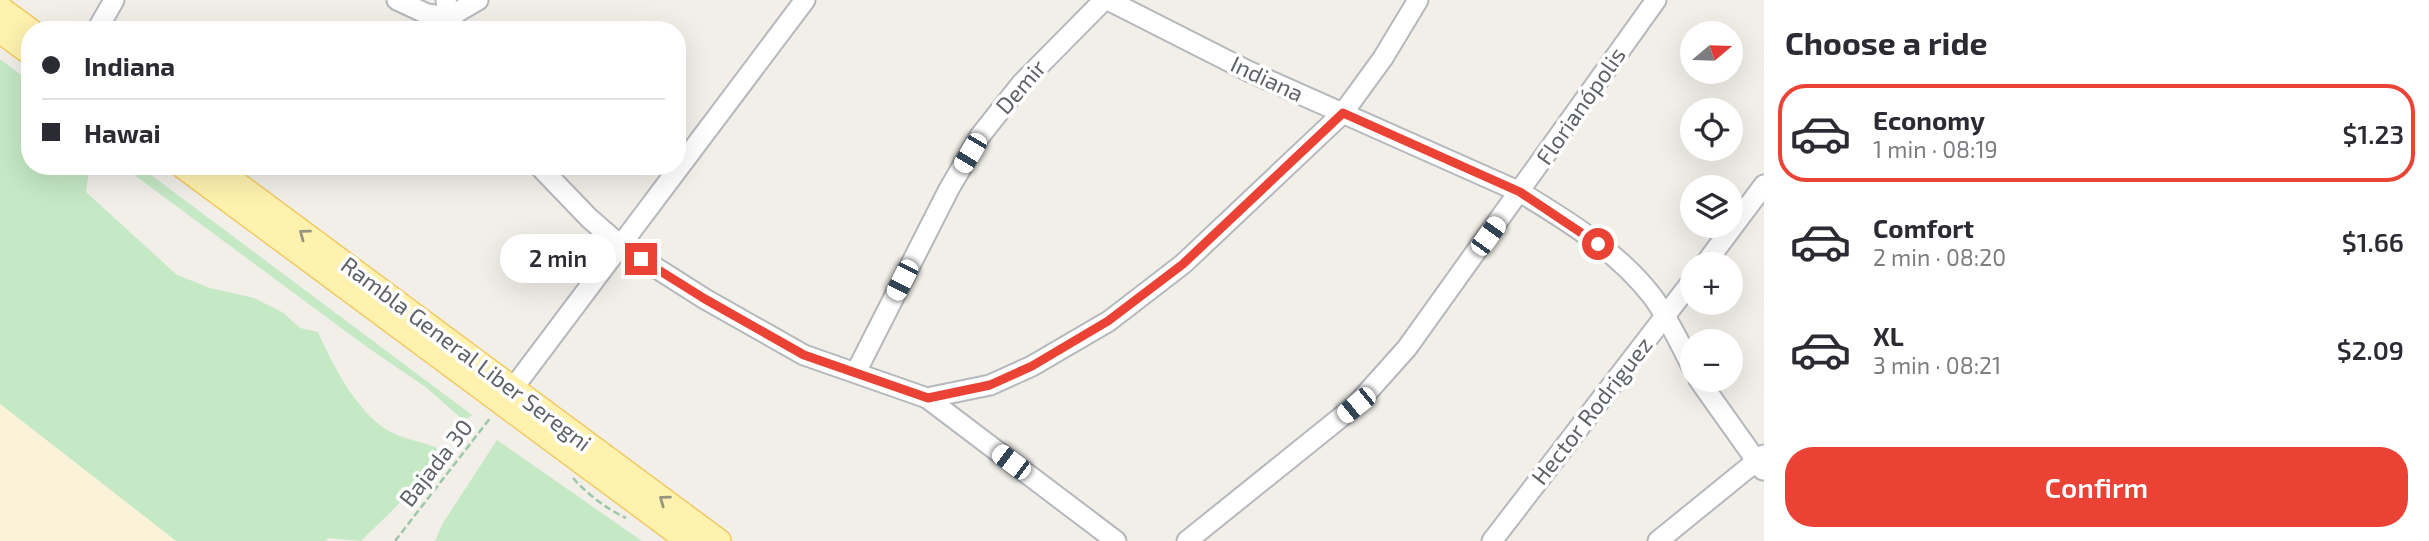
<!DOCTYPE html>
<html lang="en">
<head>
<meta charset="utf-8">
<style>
  :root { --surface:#fff; --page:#f2f2f3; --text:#2b2b33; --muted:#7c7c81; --line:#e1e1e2; --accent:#ea4335 }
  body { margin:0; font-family:"Exo 2",sans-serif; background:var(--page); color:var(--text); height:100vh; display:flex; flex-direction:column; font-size:26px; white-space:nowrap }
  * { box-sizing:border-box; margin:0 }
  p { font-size:23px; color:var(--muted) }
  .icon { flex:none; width:38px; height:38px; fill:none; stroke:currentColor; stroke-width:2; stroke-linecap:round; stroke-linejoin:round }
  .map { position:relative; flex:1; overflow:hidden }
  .panel { display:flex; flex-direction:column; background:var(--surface); width:665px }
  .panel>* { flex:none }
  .hud { position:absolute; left:21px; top:21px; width:665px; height:154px; border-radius:28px; box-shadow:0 7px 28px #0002; display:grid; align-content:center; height:154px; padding:0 21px; background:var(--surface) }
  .needle { width:46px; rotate:71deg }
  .fabs { position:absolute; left:1680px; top:21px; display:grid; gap:14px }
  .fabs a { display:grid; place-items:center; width:63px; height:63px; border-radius:50%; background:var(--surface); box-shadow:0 7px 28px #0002; font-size:35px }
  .end { position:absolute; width:32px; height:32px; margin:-16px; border:9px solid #ea4335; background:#fff; box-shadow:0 0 0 4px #fff }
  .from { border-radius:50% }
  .bubble { position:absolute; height:49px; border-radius:24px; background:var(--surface); box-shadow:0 7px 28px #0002; font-size:23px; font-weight:600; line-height:49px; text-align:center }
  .car { position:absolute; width:21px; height:42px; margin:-21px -10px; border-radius:9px; box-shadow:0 0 5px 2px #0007; background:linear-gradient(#fff 24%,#345 0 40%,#fff 0 76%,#345 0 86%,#fff 0) }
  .hud b { display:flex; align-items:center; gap:24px; height:66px; font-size:26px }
  .hud b+b { border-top:2px solid var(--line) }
  .hud i { width:18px; height:18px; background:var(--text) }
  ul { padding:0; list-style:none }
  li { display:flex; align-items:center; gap:21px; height:98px; margin:0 14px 10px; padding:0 7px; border:4px solid transparent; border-radius:28px }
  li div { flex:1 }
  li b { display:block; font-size:26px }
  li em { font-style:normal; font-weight:600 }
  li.active { border-color:var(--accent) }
  li>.icon { width:63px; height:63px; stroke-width:1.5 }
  h2 { padding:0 21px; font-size:32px; line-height:84px }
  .primary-button { display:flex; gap:14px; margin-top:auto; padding:14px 21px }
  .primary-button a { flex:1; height:80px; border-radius:28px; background:var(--accent); color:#fff; font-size:28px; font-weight:600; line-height:80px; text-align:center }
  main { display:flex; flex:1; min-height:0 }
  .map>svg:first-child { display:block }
  .green { fill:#c5e8c5 }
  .sand { fill:#fbf3d9 }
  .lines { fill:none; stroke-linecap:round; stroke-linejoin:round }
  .minor-casing { stroke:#b5b8bc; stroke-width:23 }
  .major-casing { stroke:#f2c960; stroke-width:26 }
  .path { stroke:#9cc7a9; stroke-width:2.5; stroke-dasharray:7 3.5; stroke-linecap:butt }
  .minor { stroke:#fff; stroke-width:19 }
  .major { stroke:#fff2af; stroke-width:23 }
  .oneway { stroke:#979581 }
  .route { stroke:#ea4335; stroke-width:9 }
  .labels { text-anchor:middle; stroke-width:7; stroke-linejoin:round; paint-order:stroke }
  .street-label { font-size:23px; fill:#5f6368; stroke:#fff }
</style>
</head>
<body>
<main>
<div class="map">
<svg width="1764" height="541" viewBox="0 0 1764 541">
  <rect width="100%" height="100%" fill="#f1efe8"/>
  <g class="green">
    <path d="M0 59 30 82V166H86L89 170 86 192 177 275 210 288 254 298 282 312 300 328 318 332C333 366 360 419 395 434 408 440 424 442 437 448 423 485 389 513 361 541L328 538 326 541H176L0 404Z"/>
    <path d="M122 166H139L472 415 464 421 427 388 367 347Z"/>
    <path d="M497 440 642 541H435L443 523Z"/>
  </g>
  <path class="sand" d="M0 404 176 541H0Z"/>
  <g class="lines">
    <g class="minor-casing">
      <g id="minor">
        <path d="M397 0 427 14 449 17"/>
        <path d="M446 0 449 17 456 30"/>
        <path d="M1108 0 1248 71 1520 192C1568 221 1618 252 1652 296 1668 317 1680 344 1692 367"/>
        <path d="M449 17 478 0"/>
        <path d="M97 30 114 0"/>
        <path d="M539 166 589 218 620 245 705 299 804 355 927 398 1116 541"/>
        <path d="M1705 264 1764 185"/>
        <path d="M856 372 949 189 980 136 1022 83 1104 0"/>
        <path d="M1699 380 1763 470"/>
        <path d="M927 398 990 385 1032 366 1109 321 1183 264 1343 113 1383 58 1418 0"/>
        <path d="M505 399 805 0"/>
        <path d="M1187 541 1356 405 1407 348 1656 0"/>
        <path d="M1492 541 1692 281"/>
        <path d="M1658 541 1764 455"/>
      </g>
    </g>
    <g class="major-casing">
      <g id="major">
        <path d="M0 8 30 30"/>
        <path d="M0 31 30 53"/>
        <path d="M182 166 688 541"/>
        <path d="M213 166 719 541"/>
      </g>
    </g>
    <g class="path">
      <path d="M156 166 165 172"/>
      <path d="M573 478C587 494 607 509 626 518"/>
      <path d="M395 541 491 417"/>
    </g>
    <use href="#minor" class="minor"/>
    <use href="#major" class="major"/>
  </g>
  <defs><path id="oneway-chevron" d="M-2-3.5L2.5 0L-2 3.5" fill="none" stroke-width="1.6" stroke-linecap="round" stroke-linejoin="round" transform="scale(1.75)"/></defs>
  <g class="oneway">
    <use href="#oneway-chevron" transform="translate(304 234) rotate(-143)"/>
    <use href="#oneway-chevron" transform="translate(664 500) rotate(-144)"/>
  </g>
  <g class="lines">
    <path class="route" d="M641 259 705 299 804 355 928 398 990 385 1032 366 1108 321 1183 264 1343 113 1520 192 1598 244"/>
  </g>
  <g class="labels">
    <g class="street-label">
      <text transform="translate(1267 79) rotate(25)" y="8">Indiana</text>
      <text transform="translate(1021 87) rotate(-49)" y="8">Demir</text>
      <text transform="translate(1581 106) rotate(-55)" y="8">Florianópolis</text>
      <text transform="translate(466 354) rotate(37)" y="8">Rambla General Liber Seregni</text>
      <text transform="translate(1592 411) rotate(-52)" y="8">Hector Rodriguez</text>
      <text transform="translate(436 463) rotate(-52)" y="8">Bajada 30</text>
    </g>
  </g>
</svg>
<div class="fabs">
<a><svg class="needle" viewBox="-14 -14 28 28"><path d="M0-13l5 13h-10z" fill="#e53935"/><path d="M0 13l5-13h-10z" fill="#7c7c81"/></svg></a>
<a><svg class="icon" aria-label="locate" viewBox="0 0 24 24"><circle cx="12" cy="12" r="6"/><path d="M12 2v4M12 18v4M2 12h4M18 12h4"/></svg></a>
<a><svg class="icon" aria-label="layers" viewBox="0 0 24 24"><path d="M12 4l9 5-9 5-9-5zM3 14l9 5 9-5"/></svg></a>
<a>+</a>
<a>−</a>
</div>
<i class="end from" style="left:1598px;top:244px"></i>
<i class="end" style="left:641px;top:259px"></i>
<div class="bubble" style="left:500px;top:234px;width:116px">2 min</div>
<i class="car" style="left:970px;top:153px;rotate:211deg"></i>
<i class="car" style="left:1488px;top:236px;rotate:36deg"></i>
<i class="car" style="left:902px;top:280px;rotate:207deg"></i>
<i class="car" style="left:1356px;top:405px;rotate:231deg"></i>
<i class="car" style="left:1011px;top:462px;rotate:307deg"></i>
<div class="hud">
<b><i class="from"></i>Indiana</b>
<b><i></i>Hawai</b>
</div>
</div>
<section class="panel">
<h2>Choose a ride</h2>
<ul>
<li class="active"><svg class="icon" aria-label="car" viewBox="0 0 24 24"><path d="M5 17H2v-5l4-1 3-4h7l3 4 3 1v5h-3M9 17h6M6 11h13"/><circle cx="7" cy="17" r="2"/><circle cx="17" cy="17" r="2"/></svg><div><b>Economy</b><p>1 min · 08:19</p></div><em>$1.23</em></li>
<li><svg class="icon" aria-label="car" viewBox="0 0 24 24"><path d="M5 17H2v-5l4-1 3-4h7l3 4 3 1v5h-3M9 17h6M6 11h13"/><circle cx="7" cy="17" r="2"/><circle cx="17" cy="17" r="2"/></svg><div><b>Comfort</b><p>2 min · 08:20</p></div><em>$1.66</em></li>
<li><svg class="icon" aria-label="car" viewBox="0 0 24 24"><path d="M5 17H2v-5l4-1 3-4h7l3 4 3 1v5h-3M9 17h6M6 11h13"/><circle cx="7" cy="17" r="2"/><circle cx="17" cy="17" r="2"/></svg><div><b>XL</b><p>3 min · 08:21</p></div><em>$2.09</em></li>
</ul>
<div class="primary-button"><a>Confirm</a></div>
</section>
</main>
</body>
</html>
